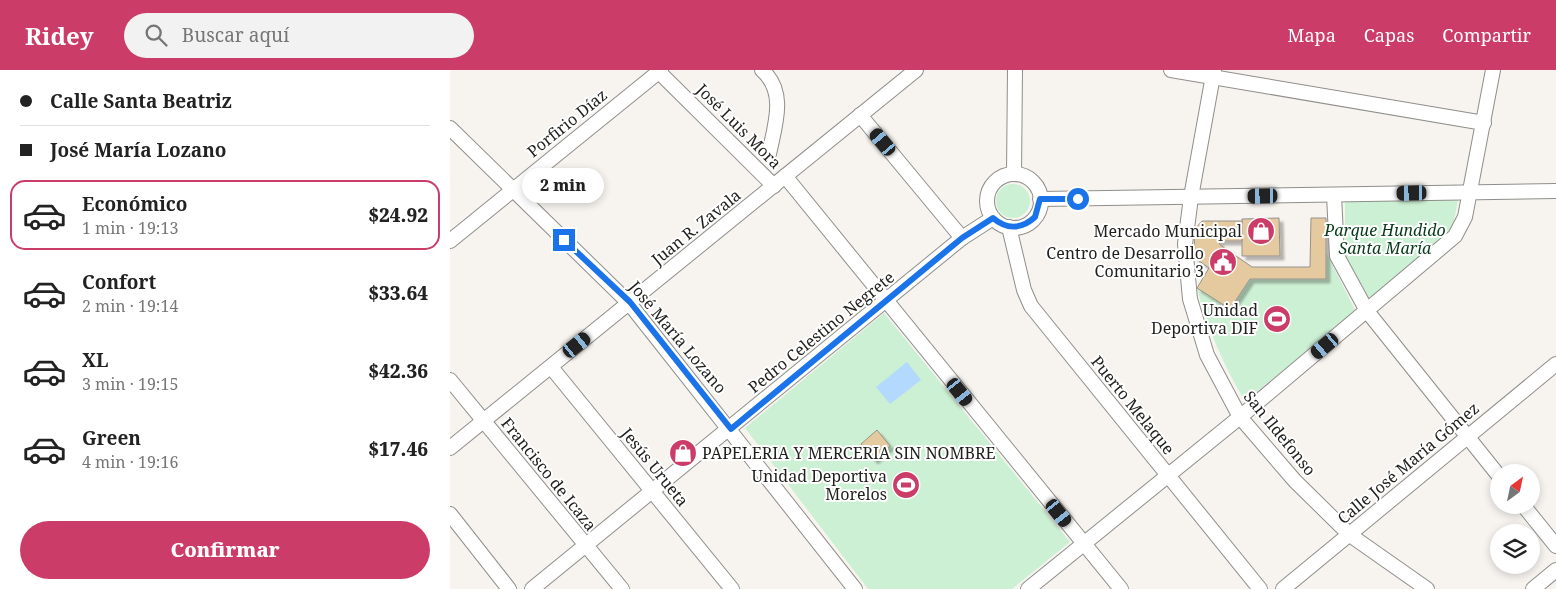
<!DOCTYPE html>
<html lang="es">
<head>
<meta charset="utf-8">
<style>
  :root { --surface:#fff; --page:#f2f2f2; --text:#222; --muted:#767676; --line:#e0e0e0; --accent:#cb3d68 }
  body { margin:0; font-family:"Noto Serif",serif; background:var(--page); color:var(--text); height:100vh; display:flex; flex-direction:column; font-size:19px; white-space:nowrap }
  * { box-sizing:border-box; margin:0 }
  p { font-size:16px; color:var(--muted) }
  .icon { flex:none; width:28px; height:28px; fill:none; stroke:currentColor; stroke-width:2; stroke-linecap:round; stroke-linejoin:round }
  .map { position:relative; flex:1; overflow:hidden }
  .panel { display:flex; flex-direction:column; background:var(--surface); width:450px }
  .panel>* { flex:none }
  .banner { display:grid; align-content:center; height:110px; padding:0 20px; background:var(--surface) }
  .needle { width:32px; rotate:33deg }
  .buttons { position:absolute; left:1040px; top:394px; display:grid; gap:10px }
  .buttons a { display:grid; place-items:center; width:50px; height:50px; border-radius:50%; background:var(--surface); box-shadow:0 2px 8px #0003; font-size:25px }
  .end { position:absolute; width:22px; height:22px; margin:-11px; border:6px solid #1a73e8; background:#fff; box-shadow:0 0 0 2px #fff }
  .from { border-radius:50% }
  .bubble { position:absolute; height:35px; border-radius:18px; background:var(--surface); box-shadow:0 2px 8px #0003; font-size:16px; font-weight:800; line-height:35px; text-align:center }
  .car { position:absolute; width:15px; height:30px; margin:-15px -8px; border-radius:6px; box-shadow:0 0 4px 1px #0007; background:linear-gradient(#222 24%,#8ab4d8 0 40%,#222 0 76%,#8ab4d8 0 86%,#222 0) }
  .banner b { display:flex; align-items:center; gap:18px; height:48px; font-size:19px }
  .banner b+b { border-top:1px solid var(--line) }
  .banner i { width:12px; height:12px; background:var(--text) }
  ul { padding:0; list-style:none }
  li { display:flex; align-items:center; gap:15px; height:70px; margin:0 10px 8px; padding:0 10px; border:2px solid transparent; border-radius:15px }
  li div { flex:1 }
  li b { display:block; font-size:19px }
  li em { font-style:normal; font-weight:800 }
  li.current { border-color:var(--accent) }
  li>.icon { width:45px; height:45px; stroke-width:1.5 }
  .primary-button { display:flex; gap:10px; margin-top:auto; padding:10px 20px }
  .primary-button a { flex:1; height:58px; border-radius:30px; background:var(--accent); color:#fff; font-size:20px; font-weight:800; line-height:58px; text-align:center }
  header { display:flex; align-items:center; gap:30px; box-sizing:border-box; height:70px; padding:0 25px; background:var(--accent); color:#fff }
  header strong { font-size:24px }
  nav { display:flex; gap:28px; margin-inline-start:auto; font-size:18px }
  .search { width:350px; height:45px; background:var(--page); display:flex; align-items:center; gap:12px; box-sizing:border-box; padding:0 18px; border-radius:28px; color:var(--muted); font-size:19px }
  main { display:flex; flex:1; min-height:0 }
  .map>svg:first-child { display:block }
  .green { fill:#ccf0d3 }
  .water { fill:#b4d9fe }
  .building { fill:#e6ca9f; stroke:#94928e; filter:url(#shadow) }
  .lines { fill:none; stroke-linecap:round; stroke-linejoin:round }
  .minor-casing { stroke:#908e8a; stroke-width:16 }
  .minor { stroke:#fff; stroke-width:14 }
  .route { stroke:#1a73e8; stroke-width:6 }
  .labels { text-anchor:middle; stroke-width:4; stroke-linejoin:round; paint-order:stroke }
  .street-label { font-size:16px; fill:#1f1f1d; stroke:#fff }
  .park-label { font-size:16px; font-style:italic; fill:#083a1a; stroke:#fff }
  .poi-label { font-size:16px; fill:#1f1f1d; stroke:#fff; text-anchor:end }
</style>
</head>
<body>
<header>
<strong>Ridey</strong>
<div class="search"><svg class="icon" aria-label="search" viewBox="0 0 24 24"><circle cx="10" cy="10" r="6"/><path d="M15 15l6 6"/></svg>Buscar aquí</div>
<nav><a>Mapa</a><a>Capas</a><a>Compartir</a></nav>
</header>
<main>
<section class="panel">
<div class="banner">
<b><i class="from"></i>Calle Santa Beatriz</b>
<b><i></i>José María Lozano</b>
</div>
<ul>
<li class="current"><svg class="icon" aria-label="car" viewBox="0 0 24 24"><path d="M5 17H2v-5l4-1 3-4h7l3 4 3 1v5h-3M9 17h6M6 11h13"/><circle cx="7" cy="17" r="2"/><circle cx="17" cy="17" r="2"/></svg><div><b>Económico</b><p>1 min · 19:13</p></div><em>$24.92</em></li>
<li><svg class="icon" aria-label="car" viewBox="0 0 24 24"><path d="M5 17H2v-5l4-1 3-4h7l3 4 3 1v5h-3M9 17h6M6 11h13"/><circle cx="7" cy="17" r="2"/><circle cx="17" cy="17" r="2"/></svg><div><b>Confort</b><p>2 min · 19:14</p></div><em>$33.64</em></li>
<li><svg class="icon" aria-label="car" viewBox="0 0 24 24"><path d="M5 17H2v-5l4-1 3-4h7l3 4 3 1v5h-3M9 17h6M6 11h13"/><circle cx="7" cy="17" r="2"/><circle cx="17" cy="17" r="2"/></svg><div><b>XL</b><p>3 min · 19:15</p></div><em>$42.36</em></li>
<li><svg class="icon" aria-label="car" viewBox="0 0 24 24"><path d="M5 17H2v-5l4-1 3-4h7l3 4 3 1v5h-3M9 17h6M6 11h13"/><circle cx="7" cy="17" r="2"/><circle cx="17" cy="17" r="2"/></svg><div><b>Green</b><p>4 min · 19:16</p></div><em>$17.46</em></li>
</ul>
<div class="primary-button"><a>Confirmar</a></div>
</section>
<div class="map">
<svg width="1106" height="519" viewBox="0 0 1106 519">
  <defs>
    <filter id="shadow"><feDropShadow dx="4" dy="4" stdDeviation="1" flood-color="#0004"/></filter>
  </defs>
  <rect width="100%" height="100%" fill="#f7f4f0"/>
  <g class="green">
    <circle cx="563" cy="131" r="17"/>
    <path d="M1008 130 1003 156 989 174 919 231 895 185V131Z"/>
    <path d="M876 182 906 242 795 331C773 295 758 259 747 218L780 239 800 209H876Z"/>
    <path d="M434 243 620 472 562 519H418L295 358Z"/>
  </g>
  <path class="water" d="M457 292 471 310 440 334 426 317Z"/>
  <g class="building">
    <path d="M829 148 830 186H792V149Z"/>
    <path d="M861 148H876V209H800L780 239 747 218 759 198 745 188 744 160 752 151H792V171H769L770 175 802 197H860Z"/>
    <path d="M427 360 440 376 424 390 411 374Z"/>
  </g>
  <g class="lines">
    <g class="minor-casing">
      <g id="minor">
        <path d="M207 0 324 116"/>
        <path d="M312 0C337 22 325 55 319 84"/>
        <path d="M721 0 1034 53"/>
        <path d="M764 0 741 127 735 174 740 229 757 285 790 347 845 411 900 465 977 519"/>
        <path d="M410 45 512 168"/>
        <path d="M0 58 179 233 405 519"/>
        <path d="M564 104 565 0"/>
        <circle cx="564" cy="131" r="27"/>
        <path d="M335 106 671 519"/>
        <path d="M884 125 887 186 917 241 1049 406"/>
        <path d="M590 129 1106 121"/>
        <path d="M559 157 574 220 581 236 810 519"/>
        <path d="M0 171 211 0"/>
        <path d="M101 297 282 519"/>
        <path d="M0 310 172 519"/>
        <path d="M0 378 466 0"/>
        <path d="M1073 435 1106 476"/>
        <path d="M0 444 59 519"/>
        <path d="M82 519 512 168 543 148"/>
        <path d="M578 519 790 347 1005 166 1015 147 1043 0"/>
        <path d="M833 519 1106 294"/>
        <path d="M1083 519 1106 500"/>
      </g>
    </g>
    <use href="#minor" class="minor"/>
  </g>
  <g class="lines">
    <path class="route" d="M114 170 180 232 281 359 512 168 543 148C557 160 572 159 585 147L590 129H628"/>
  </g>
  <defs>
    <g id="shop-disc" transform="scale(1.4375)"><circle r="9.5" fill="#cb3d68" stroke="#fff"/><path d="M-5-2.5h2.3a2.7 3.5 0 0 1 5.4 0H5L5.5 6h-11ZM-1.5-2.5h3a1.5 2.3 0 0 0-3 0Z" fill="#fff"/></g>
    <g id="civic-disc" transform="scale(1.4375)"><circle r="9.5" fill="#cb3d68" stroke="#fff"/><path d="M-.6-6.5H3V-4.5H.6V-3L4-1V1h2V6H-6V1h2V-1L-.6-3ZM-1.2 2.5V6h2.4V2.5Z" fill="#fff"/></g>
    <g id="stadium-disc" transform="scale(1.4375)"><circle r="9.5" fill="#cb3d68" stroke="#fff"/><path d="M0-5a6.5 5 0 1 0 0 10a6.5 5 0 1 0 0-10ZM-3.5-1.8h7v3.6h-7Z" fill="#fff"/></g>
  </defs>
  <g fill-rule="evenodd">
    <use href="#shop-disc" x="811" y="161"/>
    <use href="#civic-disc" x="773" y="192"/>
    <use href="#stadium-disc" x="827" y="249"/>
    <use href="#shop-disc" x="233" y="383"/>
    <use href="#stadium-disc" x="456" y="415"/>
  </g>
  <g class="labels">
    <g class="street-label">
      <text transform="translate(117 53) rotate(-39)" y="6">Porfirio Díaz</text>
      <text transform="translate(289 56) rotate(45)" y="6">José Luis Mora</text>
      <text transform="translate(246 157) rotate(-39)" y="6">Juan R. Zavala</text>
      <text transform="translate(371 262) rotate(-39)" y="6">Pedro Celestino Negrete</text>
      <text transform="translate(228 267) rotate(50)" y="6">José María Lozano</text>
      <text transform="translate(683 335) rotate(51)" y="6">Puerto Melaque</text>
      <text transform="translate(830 363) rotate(51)" y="6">San Ildefonso</text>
      <text transform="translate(958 393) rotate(-40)" y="6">Calle José María Gómez</text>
      <text transform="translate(205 397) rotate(51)" y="6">Jesús Urueta</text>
      <text transform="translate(99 404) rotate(51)" y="6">Francisco de Icaza</text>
    </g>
    <g class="park-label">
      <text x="935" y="166">Parque Hundido<tspan x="935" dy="18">Santa María</tspan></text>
    </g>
    <g class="poi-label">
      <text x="792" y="167">Mercado Municipal</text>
      <text x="754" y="189">Centro de Desarrollo<tspan x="754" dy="18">Comunitario 3</tspan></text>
      <text x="808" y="246">Unidad<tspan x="808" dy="18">Deportiva DIF</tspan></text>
      <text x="252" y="389" text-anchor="start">PAPELERIA Y MERCERIA SIN NOMBRE</text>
      <text x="437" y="412">Unidad Deportiva<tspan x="437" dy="18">Morelos</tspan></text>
    </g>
  </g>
</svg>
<div class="buttons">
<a><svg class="needle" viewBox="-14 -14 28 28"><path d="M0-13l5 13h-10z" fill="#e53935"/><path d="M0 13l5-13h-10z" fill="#767676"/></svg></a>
<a><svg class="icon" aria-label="layers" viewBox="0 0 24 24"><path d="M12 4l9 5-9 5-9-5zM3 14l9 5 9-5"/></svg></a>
</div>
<i class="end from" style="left:628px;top:129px"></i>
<i class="end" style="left:114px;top:170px"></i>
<div class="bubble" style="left:72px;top:98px;width:82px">2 min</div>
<i class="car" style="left:433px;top:72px;rotate:320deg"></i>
<i class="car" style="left:962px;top:123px;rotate:269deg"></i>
<i class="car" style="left:813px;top:126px;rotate:269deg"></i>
<i class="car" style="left:127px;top:275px;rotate:51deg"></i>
<i class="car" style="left:875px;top:276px;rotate:230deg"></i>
<i class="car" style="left:510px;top:322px;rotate:141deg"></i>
<i class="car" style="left:609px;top:443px;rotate:141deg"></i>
</div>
</main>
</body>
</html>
